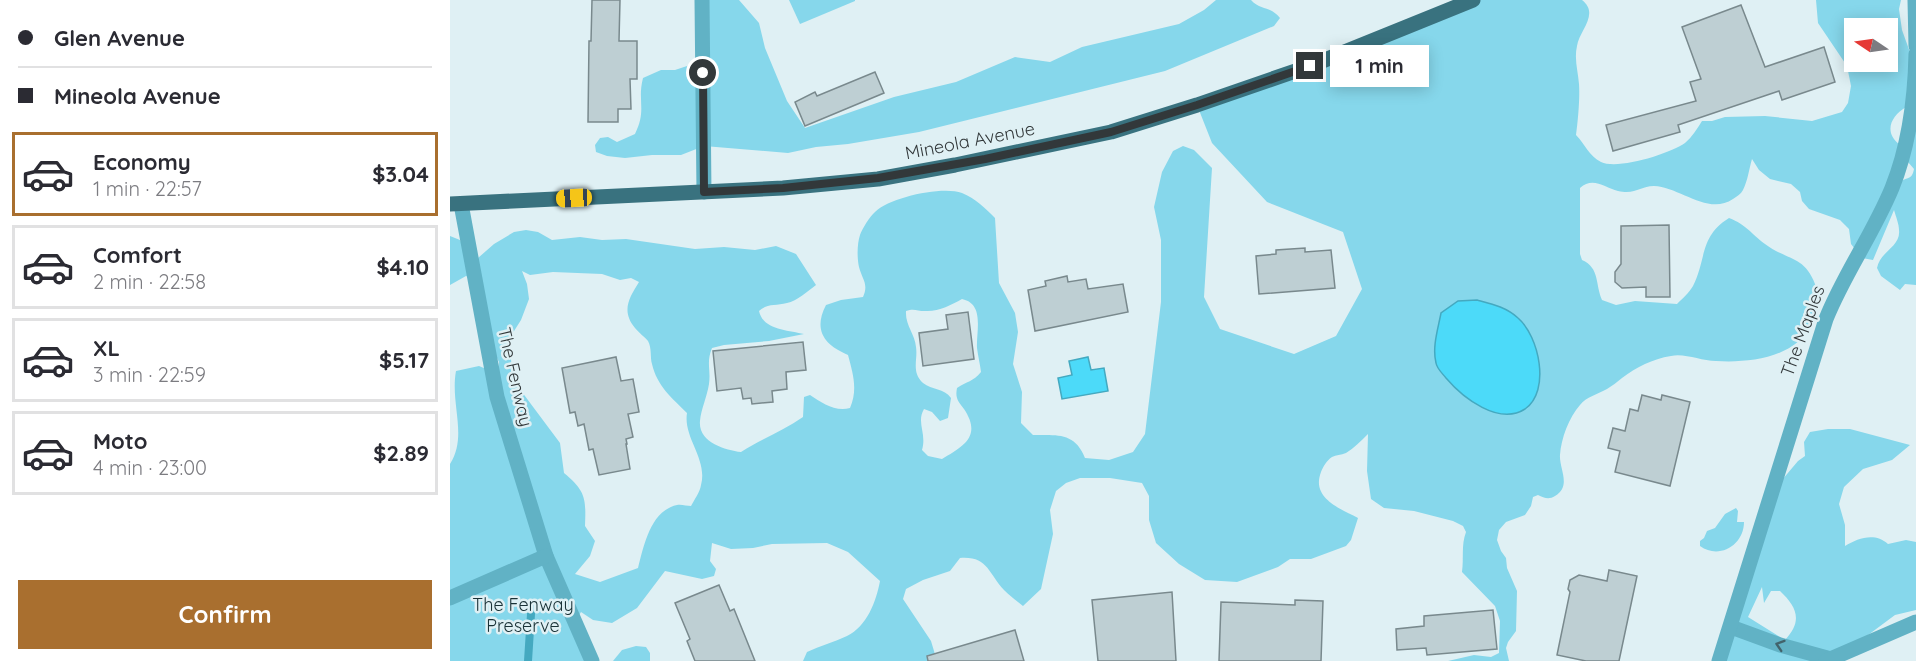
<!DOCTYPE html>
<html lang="en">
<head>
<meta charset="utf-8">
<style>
  :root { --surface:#fff; --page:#f2f2f3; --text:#2b2b33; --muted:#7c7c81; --line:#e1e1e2; --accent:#a96f2f }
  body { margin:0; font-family:Quicksand,sans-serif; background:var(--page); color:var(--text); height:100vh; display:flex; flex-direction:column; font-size:22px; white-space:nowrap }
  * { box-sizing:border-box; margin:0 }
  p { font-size:20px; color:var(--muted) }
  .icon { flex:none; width:33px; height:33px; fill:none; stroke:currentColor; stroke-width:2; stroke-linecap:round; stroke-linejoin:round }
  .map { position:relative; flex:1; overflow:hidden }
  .side { display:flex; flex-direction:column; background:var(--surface); width:450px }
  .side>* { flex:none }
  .guide { display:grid; align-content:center; height:132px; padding:0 18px; background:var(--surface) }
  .needle { width:39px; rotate:283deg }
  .fabs { position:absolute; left:1394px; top:18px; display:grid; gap:12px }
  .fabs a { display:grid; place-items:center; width:54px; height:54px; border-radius:0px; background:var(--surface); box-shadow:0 3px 15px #0003; font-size:30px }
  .end { position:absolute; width:27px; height:27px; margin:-14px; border:8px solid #32383a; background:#fff; box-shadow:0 0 0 3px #fff }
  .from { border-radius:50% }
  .bubble { position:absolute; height:42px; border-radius:0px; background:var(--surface); box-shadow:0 3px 15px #0003; font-size:20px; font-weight:700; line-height:42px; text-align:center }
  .car { position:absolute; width:18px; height:36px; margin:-18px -9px; border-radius:8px; box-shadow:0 0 4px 2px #0007; background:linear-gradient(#f5c518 24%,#345 0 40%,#f5c518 0 76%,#345 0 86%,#f5c518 0) }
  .guide b { display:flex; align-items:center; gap:21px; height:57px; font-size:22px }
  .guide b+b { border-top:2px solid var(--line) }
  .guide i { width:15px; height:15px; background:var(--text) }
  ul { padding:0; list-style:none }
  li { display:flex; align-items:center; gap:18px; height:84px; margin:0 12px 9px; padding:0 6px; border:3px solid var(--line); border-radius:0px }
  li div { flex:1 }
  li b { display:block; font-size:22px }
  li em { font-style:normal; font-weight:700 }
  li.on { border-color:var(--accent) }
  li>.icon { width:54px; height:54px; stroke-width:1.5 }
  .primary-button { display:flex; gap:12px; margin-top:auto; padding:12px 18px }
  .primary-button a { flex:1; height:69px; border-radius:0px; background:var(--accent); color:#fff; font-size:24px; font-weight:700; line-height:69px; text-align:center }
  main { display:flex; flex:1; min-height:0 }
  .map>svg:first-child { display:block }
  .green { fill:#86d7eb; fill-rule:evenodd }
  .water { fill:#4cdaf9; stroke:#44a9c0; stroke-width:1.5 }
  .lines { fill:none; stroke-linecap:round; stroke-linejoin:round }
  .stream { stroke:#44a9c0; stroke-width:8 }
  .building { fill:#becfd3; stroke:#79898d; stroke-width:1.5 }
  .minor { stroke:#61b2c5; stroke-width:15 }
  .major { stroke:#39727f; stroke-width:15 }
  .oneway { stroke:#42636b }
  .route { stroke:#32383a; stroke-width:8 }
  .labels { text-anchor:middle; stroke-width:5; stroke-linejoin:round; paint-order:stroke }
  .street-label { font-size:18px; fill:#32383a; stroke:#dff0f4 }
  .park-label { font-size:18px; fill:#1a3237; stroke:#dff0f4 }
</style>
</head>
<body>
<main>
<section class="side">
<div class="guide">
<b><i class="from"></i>Glen Avenue</b>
<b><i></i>Mineola Avenue</b>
</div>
<ul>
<li class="on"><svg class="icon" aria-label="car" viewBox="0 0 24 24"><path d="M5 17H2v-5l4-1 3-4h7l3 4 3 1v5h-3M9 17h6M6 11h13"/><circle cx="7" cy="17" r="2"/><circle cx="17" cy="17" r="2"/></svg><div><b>Economy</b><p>1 min · 22:57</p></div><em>$3.04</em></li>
<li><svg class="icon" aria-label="car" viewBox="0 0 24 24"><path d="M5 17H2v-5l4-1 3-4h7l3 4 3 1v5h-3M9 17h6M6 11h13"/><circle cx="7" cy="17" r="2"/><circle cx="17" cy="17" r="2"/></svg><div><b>Comfort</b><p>2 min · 22:58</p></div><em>$4.10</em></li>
<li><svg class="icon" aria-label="car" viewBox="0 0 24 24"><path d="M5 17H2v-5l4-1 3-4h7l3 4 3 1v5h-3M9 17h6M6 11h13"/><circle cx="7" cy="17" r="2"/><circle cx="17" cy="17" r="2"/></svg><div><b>XL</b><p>3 min · 22:59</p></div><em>$5.17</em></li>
<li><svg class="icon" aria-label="car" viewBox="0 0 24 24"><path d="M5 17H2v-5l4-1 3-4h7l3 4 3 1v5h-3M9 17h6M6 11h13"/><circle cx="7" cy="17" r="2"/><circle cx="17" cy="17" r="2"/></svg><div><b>Moto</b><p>4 min · 23:00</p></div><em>$2.89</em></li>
</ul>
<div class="primary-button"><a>Confirm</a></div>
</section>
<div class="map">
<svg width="1466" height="661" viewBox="0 0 1466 661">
  <rect width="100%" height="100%" fill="#dff0f4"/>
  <g class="green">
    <path d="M252 0H289L309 23 315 48 337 101 355 128 444 97 506 82 565 57 600 62 632 47 729 24 754 10 766 0H801C811 11 819 5 830 18L824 26 715 71 469 132 398 144 366 147 338 153 254 146 231 155H202L175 158 157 156 146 152 145 145 150 138 158 137 167 142 185 134C197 110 187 101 193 78L211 70H225L240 65 252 73Z"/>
    <path d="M339 0H405V1L350 24Z"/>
    <path d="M1023 0H1132C1150 14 1129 31 1127 46 1124 59 1128 71 1129 84 1130 98 1128 120 1126 135 1135 144 1139 156 1151 162 1168 170 1219 154 1235 143 1242 137 1247 129 1252 121H1262L1275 117 1315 116 1362 121 1392 112 1398 103 1401 86 1397 66 1368 23 1366 0H1451L1449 9 1452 30 1466 69 1456 107C1441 116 1433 132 1450 145L1451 181C1459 177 1462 179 1464 169L1458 162 1466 124V285L1455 284 1450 290 1431 276 1427 268C1430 251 1451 247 1449 230 1449 224 1446 217 1444 210L1423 260 1412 258 1401 244 1399 229 1390 220 1359 209 1352 201 1350 192 1341 184 1320 179 1309 170 1302 159C1299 169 1298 180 1293 190 1291 194 1287 196 1283 199 1258 216 1230 187 1204 186 1190 186 1186 195 1168 191 1155 188 1143 176 1130 188V254L1132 260C1150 268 1145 284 1152 300L1166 305 1185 301 1227 304C1232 299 1239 293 1243 286 1257 258 1249 237 1279 218 1297 225 1300 233 1315 244 1339 262 1355 254 1367 289 1371 300 1367 314 1362 324 1345 358 1300 363 1266 361 1251 361 1235 353 1221 356 1202 359 1187 367 1172 378 1167 382 1162 386 1157 389 1148 394 1136 397 1130 405 1119 417 1111 439 1110 455 1109 469 1122 486 1105 496 1099 500 1094 498 1088 495L1083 497 1081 506 1075 515 1056 522 1049 530 1047 540 1051 551 1056 558 1057 568 1067 591 1066 631 1058 642 1056 648 1059 661H998L1024 655 1041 657 1049 653 1050 621 1045 606 1012 572C1014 558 1011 545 1016 532L1013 526 1003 521 964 511 934 508 921 499 917 471 918 434C911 441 904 448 896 453 891 455 886 455 882 457 877 460 873 467 871 472 861 498 889 508 908 518L901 540 896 546 861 559H840L828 567 787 582 755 580 729 564 706 543 699 520V496L692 483 660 478H630L616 483 606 491 600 510 603 534 591 589 573 606C567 601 560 596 554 590 538 573 538 556 510 558L500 571 473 580 456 589 453 599 481 641 487 661H353L357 652C370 646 384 642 397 636 417 626 426 602 430 581L398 552 377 543 322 544 303 548 281 549 262 543 260 561 266 569 264 576 252 579 215 571 187 608 162 623 143 620 131 612 125 622 142 661H0V464C18 436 0 404 6 371L29 366 48 374 49 362 43 350 21 278 16 276 0 285V236L10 240 16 251 28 258 44 244 64 232 76 230 88 232 102 240 130 237 152 240 176 239 245 249 274 247 305 250 326 246 346 254 366 285C358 291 347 301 337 303 326 306 318 303 309 311 313 330 338 330 354 334L319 341 274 345 262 348C256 363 261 369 259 384 257 397 251 409 250 421 248 442 275 450 291 452 311 439 333 431 353 417L354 397 360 395C372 403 385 412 400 408 408 389 403 374 398 355 374 345 363 330 376 305L391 300 413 297C419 284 412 279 409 267 407 258 407 244 410 235 412 229 420 216 425 212 441 197 492 186 512 193 525 198 536 209 545 218L549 283 565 313 568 332 563 364 572 392 571 423 583 435C607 435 625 432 635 458L659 460 683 452 695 434 711 302V240L704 207 712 172 723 151 733 146 744 150 762 168 754 297 770 329 844 354 886 336 912 289 893 232 817 202 762 143 747 105ZM1404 28H1437V62H1404ZM72 271 80 275 103 272 152 274 170 280 181 278 189 282C179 298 171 311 185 328 189 333 195 337 198 341 202 348 200 358 202 364 207 386 222 398 237 413 233 438 258 459 251 485 250 492 244 500 241 506 237 506 231 504 227 505 200 511 194 546 188 568L150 582 125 574 140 556 145 541 135 526C136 499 136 491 114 473L110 443 63 380 59 339 71 320 79 299 77 284ZM512 299C535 304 526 331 527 348 528 356 530 364 531 372 523 382 517 381 507 388 505 398 508 401 514 409 532 436 514 446 492 459L478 456 472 450C477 433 466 423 474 409L482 412 490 421 498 418 501 398C494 388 482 390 473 383 461 372 468 360 466 347 465 334 455 325 456 311 464 308 467 311 475 311 488 312 501 305 512 299Z"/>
    <path d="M1378 429H1400L1460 445 1442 460 1413 469 1394 487 1389 504 1395 525V546C1408 538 1425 532 1438 544L1456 540 1466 542V610L1445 615 1406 644 1381 656 1284 625 1332 480 1348 461 1355 456 1354 442 1360 432ZM1312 587 1314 603 1321 591H1330C1347 607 1353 621 1335 640L1298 617Z"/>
    <path d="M1286 508 1288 511 1287 522H1294C1294 545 1269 560 1250 546V541L1254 538 1257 531 1265 528 1275 514Z"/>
    <path d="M1281 627 1376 661H1269Z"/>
    <path d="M186 646 196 647 200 653V661H163L172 650Z"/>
  </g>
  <g class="water">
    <path d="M1027 300C1042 304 1056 307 1068 318 1089 336 1101 391 1075 409 1049 426 1013 398 996 378 993 374 987 369 986 363 982 347 988 329 991 313L1008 301Z"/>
    <path d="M638 357 641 370 654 368 658 391 612 399 608 378 622 375 619 361Z"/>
  </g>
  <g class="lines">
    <path class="stream" d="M78 661 81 614"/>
  </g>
  <g class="building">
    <path d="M142 0H170L169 41H187V79H180L181 109H168V122H138L139 41H141Z"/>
    <path d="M1291 5 1315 67 1374 47 1385 82 1332 100 1329 91 1228 125 1230 132 1163 151 1156 125 1246 101 1240 82 1251 79 1232 27Z"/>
    <path d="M425 72 434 93 355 126 345 102 365 92 367 96Z"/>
    <path d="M1219 225 1220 297H1196V287L1172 288 1165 282V272L1171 264V226Z"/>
    <path d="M855 248V252L881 250 885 288 809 294 806 256 826 254V250Z"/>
    <path d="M617 276 618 282 636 279 638 289 673 284 678 312 585 331 578 290 596 286 595 281Z"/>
    <path d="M518 312 524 359 473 366 469 333 498 329 496 315Z"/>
    <path d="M353 342 356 370 336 372 337 389 322 391 323 402 302 404 301 398 293 399 291 388 267 391 263 351Z"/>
    <path d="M166 357 171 381 183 379 189 412 178 414 183 437 176 439 177 444H176L180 469 149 475 143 449 139 450 134 424 128 426 125 412 120 413 112 368Z"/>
    <path d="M1192 395 1211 400 1212 395 1240 402 1220 486 1165 472 1170 451 1158 448 1163 428 1175 431 1180 409 1188 411Z"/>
    <path d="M1159 570 1187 576 1169 661H1136L1107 655 1120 592 1118 589 1120 580 1129 575 1157 581Z"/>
    <path d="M269 585 280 611 284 609 305 661H245L237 641 240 639 225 603Z"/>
    <path d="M722 592 726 661H648L642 600Z"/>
    <path d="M845 600 873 601 871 661H769L771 602 845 605Z"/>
    <path d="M1043 610 1047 649 977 655 976 648 947 650 946 629 974 626V616Z"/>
    <path d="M565 630 574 661H478L477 656Z"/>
  </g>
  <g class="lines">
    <g class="minor">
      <path d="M252 0 254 192"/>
      <path d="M1465 0 1466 46"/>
      <path d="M11 204 47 397 96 556 142 661"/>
      <path d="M0 598 96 556"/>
      <path d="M1281 627 1330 645 1381 659"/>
      <path d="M1269 661 1376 319C1394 274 1423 234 1442 188 1459 146 1465 99 1466 54"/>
      <path d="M1376 661 1466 622"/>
    </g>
    <path class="major" d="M0 204 333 188 428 179 505 165 661 132 747 105 860 66 1023 0"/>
  </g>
  <defs><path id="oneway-chevron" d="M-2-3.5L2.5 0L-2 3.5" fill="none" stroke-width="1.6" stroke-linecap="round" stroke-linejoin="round" transform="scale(1.5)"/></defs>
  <use class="oneway" href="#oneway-chevron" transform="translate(1330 645) rotate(-162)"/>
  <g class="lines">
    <path class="route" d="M253 73 254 192 333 188 428 178 535 159 661 132 747 105 860 66"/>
  </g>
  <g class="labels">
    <g class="street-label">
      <text transform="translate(520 141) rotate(-11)" y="6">Mineola Avenue</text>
      <text transform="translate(1353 331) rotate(-70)" y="6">The Maples</text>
      <text transform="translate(65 377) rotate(77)" y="6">The Fenway</text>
    </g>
    <g class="park-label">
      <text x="73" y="611">The Fenway<tspan x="73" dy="21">Preserve</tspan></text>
    </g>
  </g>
</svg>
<div class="fabs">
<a><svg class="needle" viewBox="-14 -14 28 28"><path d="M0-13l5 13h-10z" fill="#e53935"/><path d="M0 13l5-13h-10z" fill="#7c7c81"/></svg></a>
</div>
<i class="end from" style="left:253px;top:73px"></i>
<i class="end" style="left:860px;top:66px"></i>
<div class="bubble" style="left:880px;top:45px;width:99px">1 min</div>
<i class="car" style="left:124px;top:198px;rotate:267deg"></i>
</div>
</main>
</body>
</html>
